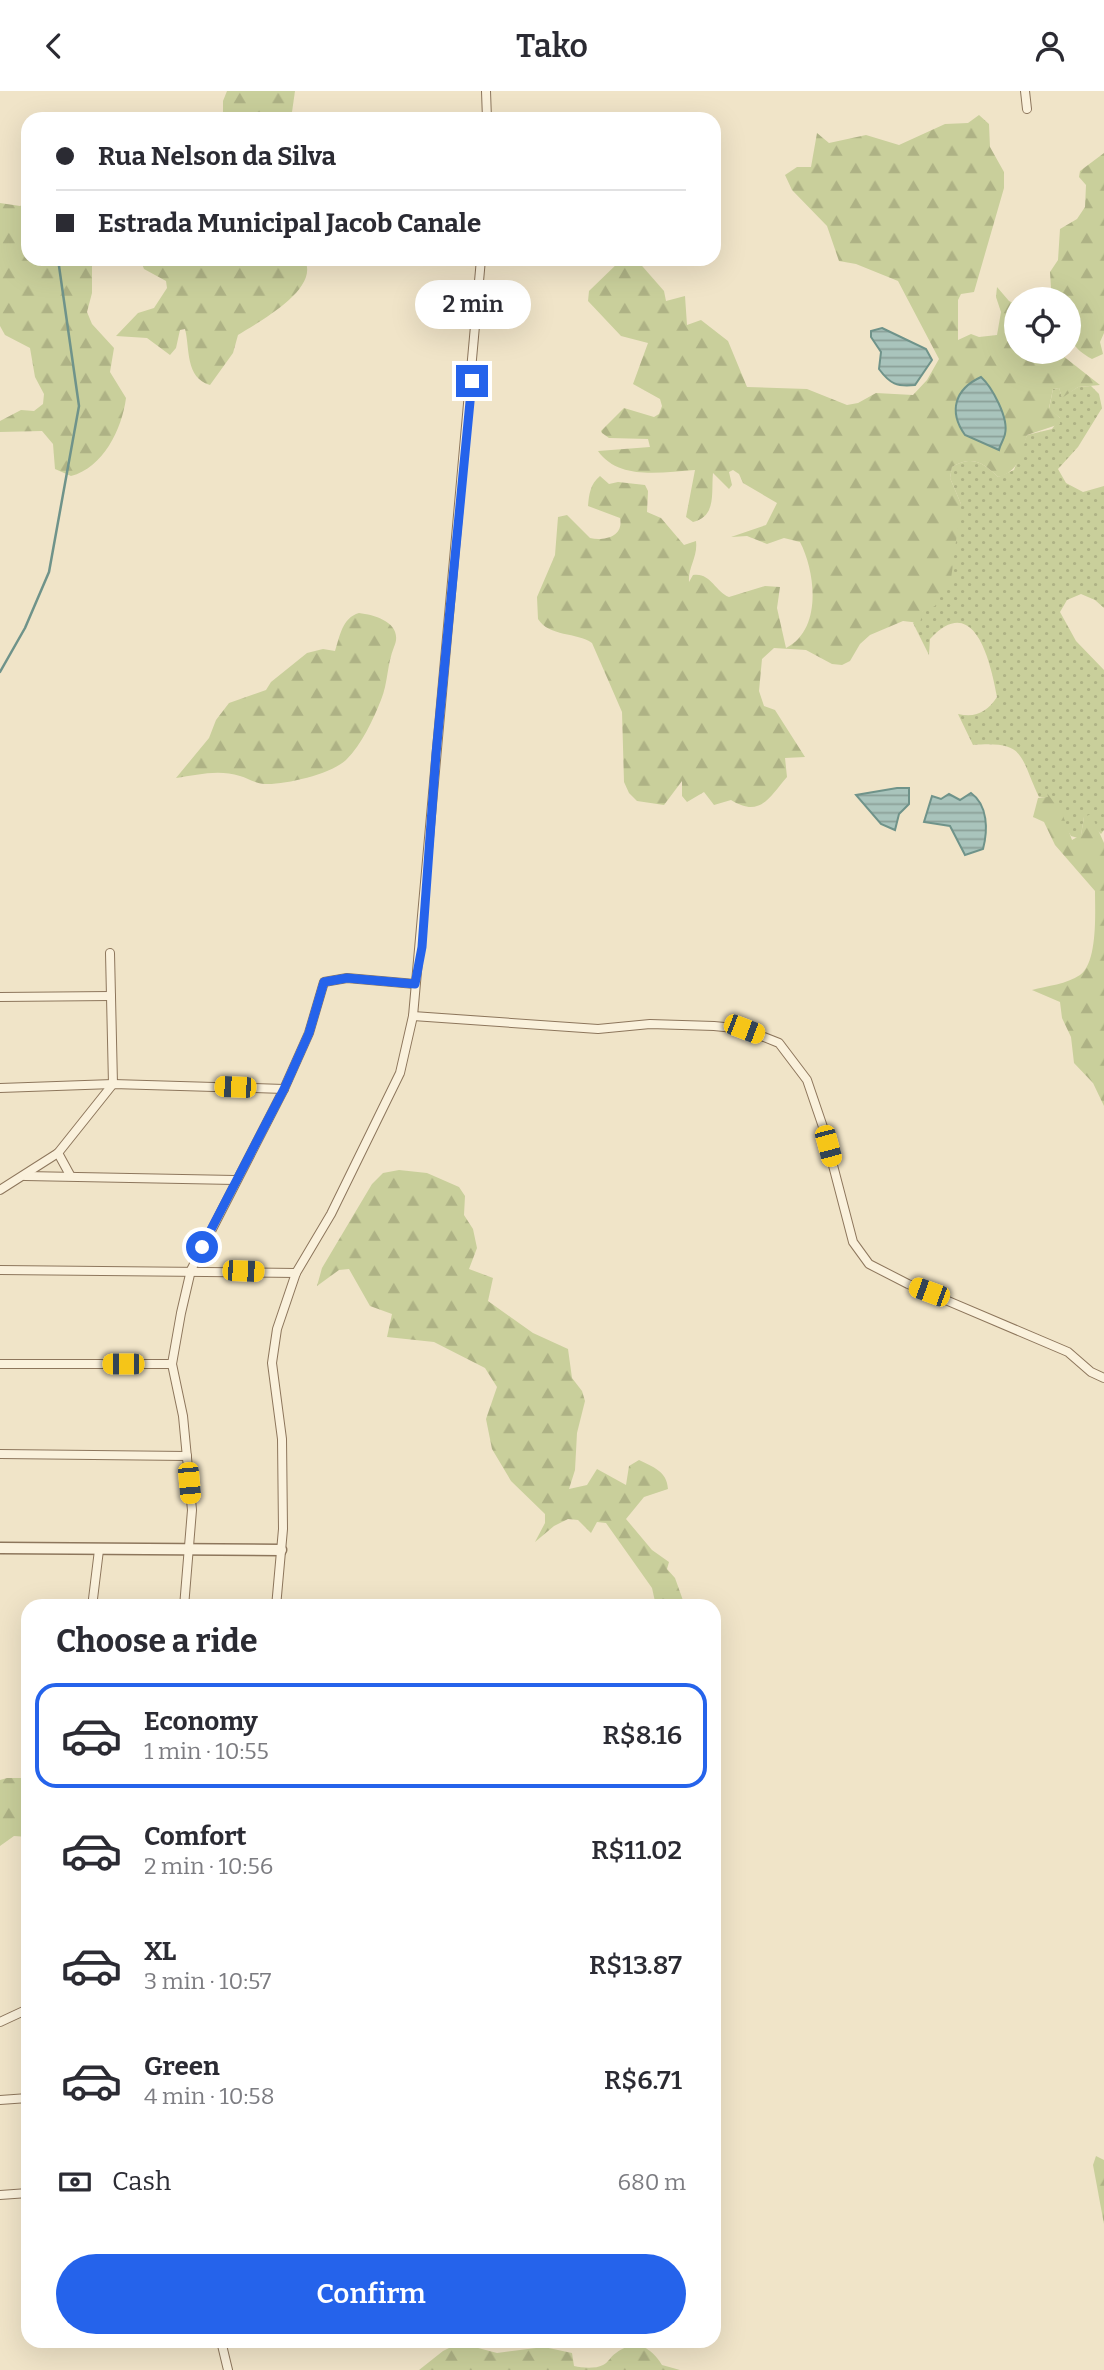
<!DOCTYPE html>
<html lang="en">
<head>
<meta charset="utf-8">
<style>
  :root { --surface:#fff; --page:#f7f7f7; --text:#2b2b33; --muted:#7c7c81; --line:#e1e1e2; --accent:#2563eb }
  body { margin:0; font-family:Bitter,serif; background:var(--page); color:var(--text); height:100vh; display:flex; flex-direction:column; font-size:26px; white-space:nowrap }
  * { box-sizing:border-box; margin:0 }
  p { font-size:23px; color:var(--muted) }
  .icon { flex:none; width:38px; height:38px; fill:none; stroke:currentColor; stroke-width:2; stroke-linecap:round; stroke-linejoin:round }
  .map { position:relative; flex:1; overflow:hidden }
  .details { position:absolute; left:21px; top:1508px; width:700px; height:749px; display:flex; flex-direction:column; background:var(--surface); border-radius:21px; box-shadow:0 7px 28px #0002 }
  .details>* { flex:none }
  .guide { position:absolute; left:21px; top:21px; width:700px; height:154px; border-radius:21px; box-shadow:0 7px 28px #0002; display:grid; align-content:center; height:154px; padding:0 35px; background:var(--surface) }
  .fabs { position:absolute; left:1004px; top:196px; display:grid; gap:14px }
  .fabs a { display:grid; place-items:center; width:77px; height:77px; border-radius:50%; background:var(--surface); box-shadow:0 7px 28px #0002; font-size:35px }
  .end { position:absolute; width:32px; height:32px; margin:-16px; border:9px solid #2563eb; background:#fff; box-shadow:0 0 0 4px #fff }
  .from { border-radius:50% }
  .bubble { position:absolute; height:49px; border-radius:24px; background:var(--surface); box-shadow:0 7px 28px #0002; font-size:23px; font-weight:600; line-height:49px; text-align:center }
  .car { position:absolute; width:21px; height:42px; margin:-21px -10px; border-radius:9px; box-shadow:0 0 5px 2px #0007; background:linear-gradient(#f5c518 24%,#345 0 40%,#f5c518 0 76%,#345 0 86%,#f5c518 0) }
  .guide b { display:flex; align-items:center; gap:24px; height:66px; font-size:26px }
  .guide b+b { border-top:2px solid var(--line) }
  .guide i { width:18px; height:18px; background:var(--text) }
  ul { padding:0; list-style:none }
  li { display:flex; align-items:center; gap:21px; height:105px; margin:0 14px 10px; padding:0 21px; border:4px solid transparent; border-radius:21px }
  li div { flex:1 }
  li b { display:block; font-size:26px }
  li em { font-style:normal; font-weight:600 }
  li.active { border-color:var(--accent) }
  li>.icon { width:63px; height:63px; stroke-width:1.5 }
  h2 { padding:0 35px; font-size:32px; line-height:84px }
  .pay { display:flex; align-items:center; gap:18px; height:77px; padding:0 35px; font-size:26px }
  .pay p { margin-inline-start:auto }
  .button { display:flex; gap:14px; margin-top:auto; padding:14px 35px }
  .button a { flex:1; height:80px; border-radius:42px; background:var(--accent); color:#fff; font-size:28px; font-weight:600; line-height:80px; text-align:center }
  header { display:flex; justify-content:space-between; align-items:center; height:91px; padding:0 35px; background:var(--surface); font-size:32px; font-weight:600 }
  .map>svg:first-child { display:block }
  .grass { fill:url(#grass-dots) }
  .forest { fill:url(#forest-firs) }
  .water { fill:url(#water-rules); stroke:#6f938a; stroke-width:2 }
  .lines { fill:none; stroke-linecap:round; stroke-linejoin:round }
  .stream { stroke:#6f938a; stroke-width:2.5 }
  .minor-casing { stroke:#8d765c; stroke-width:10 }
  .tertiary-casing { stroke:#8d765c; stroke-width:13 }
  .minor { stroke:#faf1dc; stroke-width:8 }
  .tertiary { stroke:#faf1dc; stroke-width:10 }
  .route { stroke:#2563eb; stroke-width:9 }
</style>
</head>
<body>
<header><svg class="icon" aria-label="back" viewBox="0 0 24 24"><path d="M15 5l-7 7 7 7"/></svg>Tako<svg class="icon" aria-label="person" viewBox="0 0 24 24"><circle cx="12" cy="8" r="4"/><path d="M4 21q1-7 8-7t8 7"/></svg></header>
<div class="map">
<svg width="1104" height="2279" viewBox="0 0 1104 2279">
  <defs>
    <pattern id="grass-dots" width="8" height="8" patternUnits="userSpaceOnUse" patternTransform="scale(1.75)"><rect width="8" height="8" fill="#c9cf9b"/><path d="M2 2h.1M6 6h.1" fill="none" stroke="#aeb285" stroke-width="1.8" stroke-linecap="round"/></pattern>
    <pattern id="forest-firs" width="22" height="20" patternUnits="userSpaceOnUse" patternTransform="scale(1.75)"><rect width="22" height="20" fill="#c9cf9b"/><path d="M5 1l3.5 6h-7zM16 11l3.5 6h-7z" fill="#aeb285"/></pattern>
    <pattern id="water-rules" width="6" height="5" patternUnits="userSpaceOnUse" patternTransform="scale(1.75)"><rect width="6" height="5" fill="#a9c4bc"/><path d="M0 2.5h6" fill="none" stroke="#8ba098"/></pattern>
  </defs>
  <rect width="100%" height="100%" fill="#f0e4c8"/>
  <path class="grass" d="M1091 295 1099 303 1102 317 1078 356 1058 378 1066 392 1083 401 1104 395V517L1095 509 1081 503 1067 509 1060 521 1076 550 1104 579V739L1101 743 1084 726 1081 744 1078 747 1071 745 1048 707 1039 706C1019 664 1026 650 973 654L958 623C976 627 987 621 997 606 991 573 975 499 930 548L929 564 913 532 923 520 961 413 950 387 952 376C972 364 983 371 998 386L1014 379 1027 344 1052 338 1060 327 1049 318 1053 298 1059 297 1062 306 1078 296Z"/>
  <g class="forest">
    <path d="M227 0H295L291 28H223V10Z"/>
    <path d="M979 24 989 33 990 56 1004 81V97L974 201 961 203 958 209V249L971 243 979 246 997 244 1001 221 996 206 997 196 1009 210 1017 214V253L1013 258 1058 261 1100 294 1078 296 1062 307 1059 297 1053 298 1049 317 1060 327V333L1027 344C1021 363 1019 381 998 386 983 371 972 364 952 376L950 387 961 413 951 488 935 515 923 520 920 532 903 530 870 544 860 553 850 570 842 574 832 573 806 559 774 557 762 568 759 600 764 615 775 619 805 666 785 667 787 686C769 707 760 727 731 709L714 714 704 701 687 711 682 705V690L664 714 637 710 629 702 624 691 622 621 592 552C577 541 549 546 538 528L537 506 555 464 558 426 567 424 590 447C604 450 624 446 620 427L588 415C589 404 590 393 600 385L609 393 618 391 645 394 648 400 647 421 661 427 684 454 696 450C698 466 688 476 689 491L693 484C710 481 715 500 729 506L765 495 780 496 777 517 786 557C822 539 816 482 800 451L784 447 767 453 747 445 731 446 766 434 777 412 743 392 739 383 733 379 729 381 732 394 729 398 713 382C711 402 717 425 693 431L686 426 695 379C663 381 619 390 598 360L650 356 648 348 609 347 602 342 601 340 624 317 654 326 659 323 662 315 660 308 633 293 648 252 621 245 588 210 589 200 622 168H636L664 200 666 210 685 205 687 234 701 229 728 250 747 296 807 298 847 314 858 312 876 302 913 304 927 289 939 268 898 190 856 173 839 170 827 135 792 99 785 84 797 76H811L817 42 829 52 866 44 899 54 945 33 968 32Z"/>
    <path d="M1104 62V242L1100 251 1103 263 1092 268C1063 252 1069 238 1069 208H1042L1049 204 1051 197 1050 181 1058 169 1060 138 1077 128 1085 116 1086 94 1079 86 1080 80Z"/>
    <path d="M28 111V168H92V202L87 221 92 233 114 257 110 281 126 307C122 338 103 377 71 385L55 378 53 353 42 340 0 341V330L21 319 34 320 43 313 44 303 35 286 30 257 5 244 0 235V112L20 115Z"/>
    <path d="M140 168H304C322 197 259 231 238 244L233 262 210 294C185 287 190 257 185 238L180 239 176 257 170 264 147 247 116 245 138 222 154 217 167 197 166 190 144 178Z"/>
    <path d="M359 522C377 524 404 533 394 556 387 573 388 592 381 609 373 629 362 653 346 669 331 683 285 694 265 693 256 693 248 687 240 685 218 678 197 684 176 687L209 647 216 629 229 612 266 599 271 591 307 562 323 558 335 560C340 545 342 527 359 522Z"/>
    <path d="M1047 702 1062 722 1072 749 1081 744 1084 726 1091 723 1104 752V1015L1093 992 1074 972 1071 946 1062 927 1060 911 1032 899C1047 895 1067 893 1080 884 1098 871 1095 821 1095 800L1055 754 1044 731 1033 726 1038 707 1048 706Z"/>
    <path d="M399 1079 427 1082 459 1096 465 1105 464 1124 473 1138 477 1157 469 1178 493 1187 488 1210 533 1242 568 1258 572 1287 582 1300 585 1310 577 1342 575 1379 569 1398 587 1394 597 1378 626 1394 629 1375 639 1369C653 1376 667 1380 668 1398L644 1406 626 1428 652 1459 669 1471 667 1478 675 1487 685 1515H656L652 1497 606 1432 597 1431 591 1442 578 1429 568 1428 554 1435 535 1451 545 1432V1423L511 1390 492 1358 486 1328 497 1296 485 1277 434 1251 387 1246 392 1223 370 1215 349 1178 339 1179 317 1195 322 1177 372 1093 383 1082Z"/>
    <path d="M7 1687H28V1746L14 1745 0 1755V1689Z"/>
    <path d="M1096 2065 1104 2069V2133L1093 2074Z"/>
    <path d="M455 2254H467L497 2262 544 2256 572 2262 574 2275C583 2277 595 2278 603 2274 608 2272 611 2265 616 2262 636 2248 650 2255 662 2274L680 2279H419L443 2260Z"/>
  </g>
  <g class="water">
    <path d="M882 237 926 258 932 269 915 294C897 296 890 293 879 278L881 261 871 246V240Z"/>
    <path d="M981 286C992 296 1009 327 1005 343 1004 348 1000 354 999 359L965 344C948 320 955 298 981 286Z"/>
    <path d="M897 697H909V713L899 723 895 739 881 733 856 704Z"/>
    <path d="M971 702C988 714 988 739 983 758L965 764 950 735 924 731 932 705 941 708 949 703 960 709Z"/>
  </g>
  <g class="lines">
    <path class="stream" d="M0 581 25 537 49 481 79 315 58 168"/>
    <g class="minor-casing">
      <g id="minor">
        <path d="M486 0 487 28"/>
        <path d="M1025 0 1027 18"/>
        <path d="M0 906 111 905"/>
        <path d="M413 925 598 938 650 933 714 935 744 938 779 952 807 989 823 1036 853 1151 869 1173 908 1193 1068 1261 1091 1281 1104 1287"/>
        <path d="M0 997 113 993 284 998"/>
        <path d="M58 1062 70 1084"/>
        <path d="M25 1085 235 1089"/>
        <path d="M0 1099 58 1062 113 993 110 862"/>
        <path d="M0 1179 296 1182"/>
        <path d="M0 1273H172"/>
        <path d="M0 1363 187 1365"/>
        <path d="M92 1516 99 1459"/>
        <path d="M184 1516 192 1419 183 1325 172 1273 181 1222 191 1179 284 998 309 942 324 891 347 887 415 893"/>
        <path d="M276 1516 283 1438 282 1348 272 1272 277 1238 296 1182 331 1123 400 982 413 925 481 168"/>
        <path d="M0 1931 28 1918"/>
        <path d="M0 2009 28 2007"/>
        <path d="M0 2104 28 2102"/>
        <path d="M221 2250 228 2279"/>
      </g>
    </g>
    <g class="tertiary-casing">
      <path id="tertiary" d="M0 1457 281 1459"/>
    </g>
    <use href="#minor" class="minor"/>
    <use href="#tertiary" class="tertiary"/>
  </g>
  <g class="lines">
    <path class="route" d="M202 1156 284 998 309 942 324 891 347 887 415 893 422 856 436 663 472 290"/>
  </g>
</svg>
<div class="fabs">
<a><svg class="icon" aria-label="locate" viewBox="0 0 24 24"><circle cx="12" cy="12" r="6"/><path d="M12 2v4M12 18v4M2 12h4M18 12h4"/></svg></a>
</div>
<i class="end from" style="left:202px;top:1156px"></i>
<i class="end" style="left:472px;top:290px"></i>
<div class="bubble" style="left:415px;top:189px;width:116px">2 min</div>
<i class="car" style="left:744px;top:938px;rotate:111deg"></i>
<i class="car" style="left:235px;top:996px;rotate:272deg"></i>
<i class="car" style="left:828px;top:1055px;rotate:165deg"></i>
<i class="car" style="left:243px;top:1180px;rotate:92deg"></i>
<i class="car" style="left:929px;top:1201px;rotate:290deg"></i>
<i class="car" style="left:123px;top:1273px;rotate:270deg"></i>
<i class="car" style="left:189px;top:1392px;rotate:175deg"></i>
<div class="guide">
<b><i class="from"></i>Rua Nelson da Silva</b>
<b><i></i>Estrada Municipal Jacob Canale</b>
</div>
<section class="details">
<h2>Choose a ride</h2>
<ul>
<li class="active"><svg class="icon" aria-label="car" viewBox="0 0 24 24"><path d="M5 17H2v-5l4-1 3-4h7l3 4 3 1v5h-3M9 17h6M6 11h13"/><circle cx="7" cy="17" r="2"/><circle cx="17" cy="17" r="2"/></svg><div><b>Economy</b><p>1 min · 10:55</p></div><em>R$8.16</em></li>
<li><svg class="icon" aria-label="car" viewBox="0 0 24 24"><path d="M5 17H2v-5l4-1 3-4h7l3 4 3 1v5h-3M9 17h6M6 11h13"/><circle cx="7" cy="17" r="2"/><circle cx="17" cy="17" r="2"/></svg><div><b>Comfort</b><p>2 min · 10:56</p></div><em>R$11.02</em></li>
<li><svg class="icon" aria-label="car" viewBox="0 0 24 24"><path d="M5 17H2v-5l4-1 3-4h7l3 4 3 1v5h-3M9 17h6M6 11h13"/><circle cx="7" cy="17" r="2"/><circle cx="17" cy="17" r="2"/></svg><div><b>XL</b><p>3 min · 10:57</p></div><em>R$13.87</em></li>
<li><svg class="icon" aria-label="car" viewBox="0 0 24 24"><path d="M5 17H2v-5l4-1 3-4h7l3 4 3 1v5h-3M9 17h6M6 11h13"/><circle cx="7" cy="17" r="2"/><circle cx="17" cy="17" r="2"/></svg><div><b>Green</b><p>4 min · 10:58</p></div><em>R$6.71</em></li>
</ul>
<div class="pay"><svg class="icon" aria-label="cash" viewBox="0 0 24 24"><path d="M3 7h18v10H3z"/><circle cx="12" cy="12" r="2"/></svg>Cash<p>680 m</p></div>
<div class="button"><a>Confirm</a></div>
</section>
</div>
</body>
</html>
